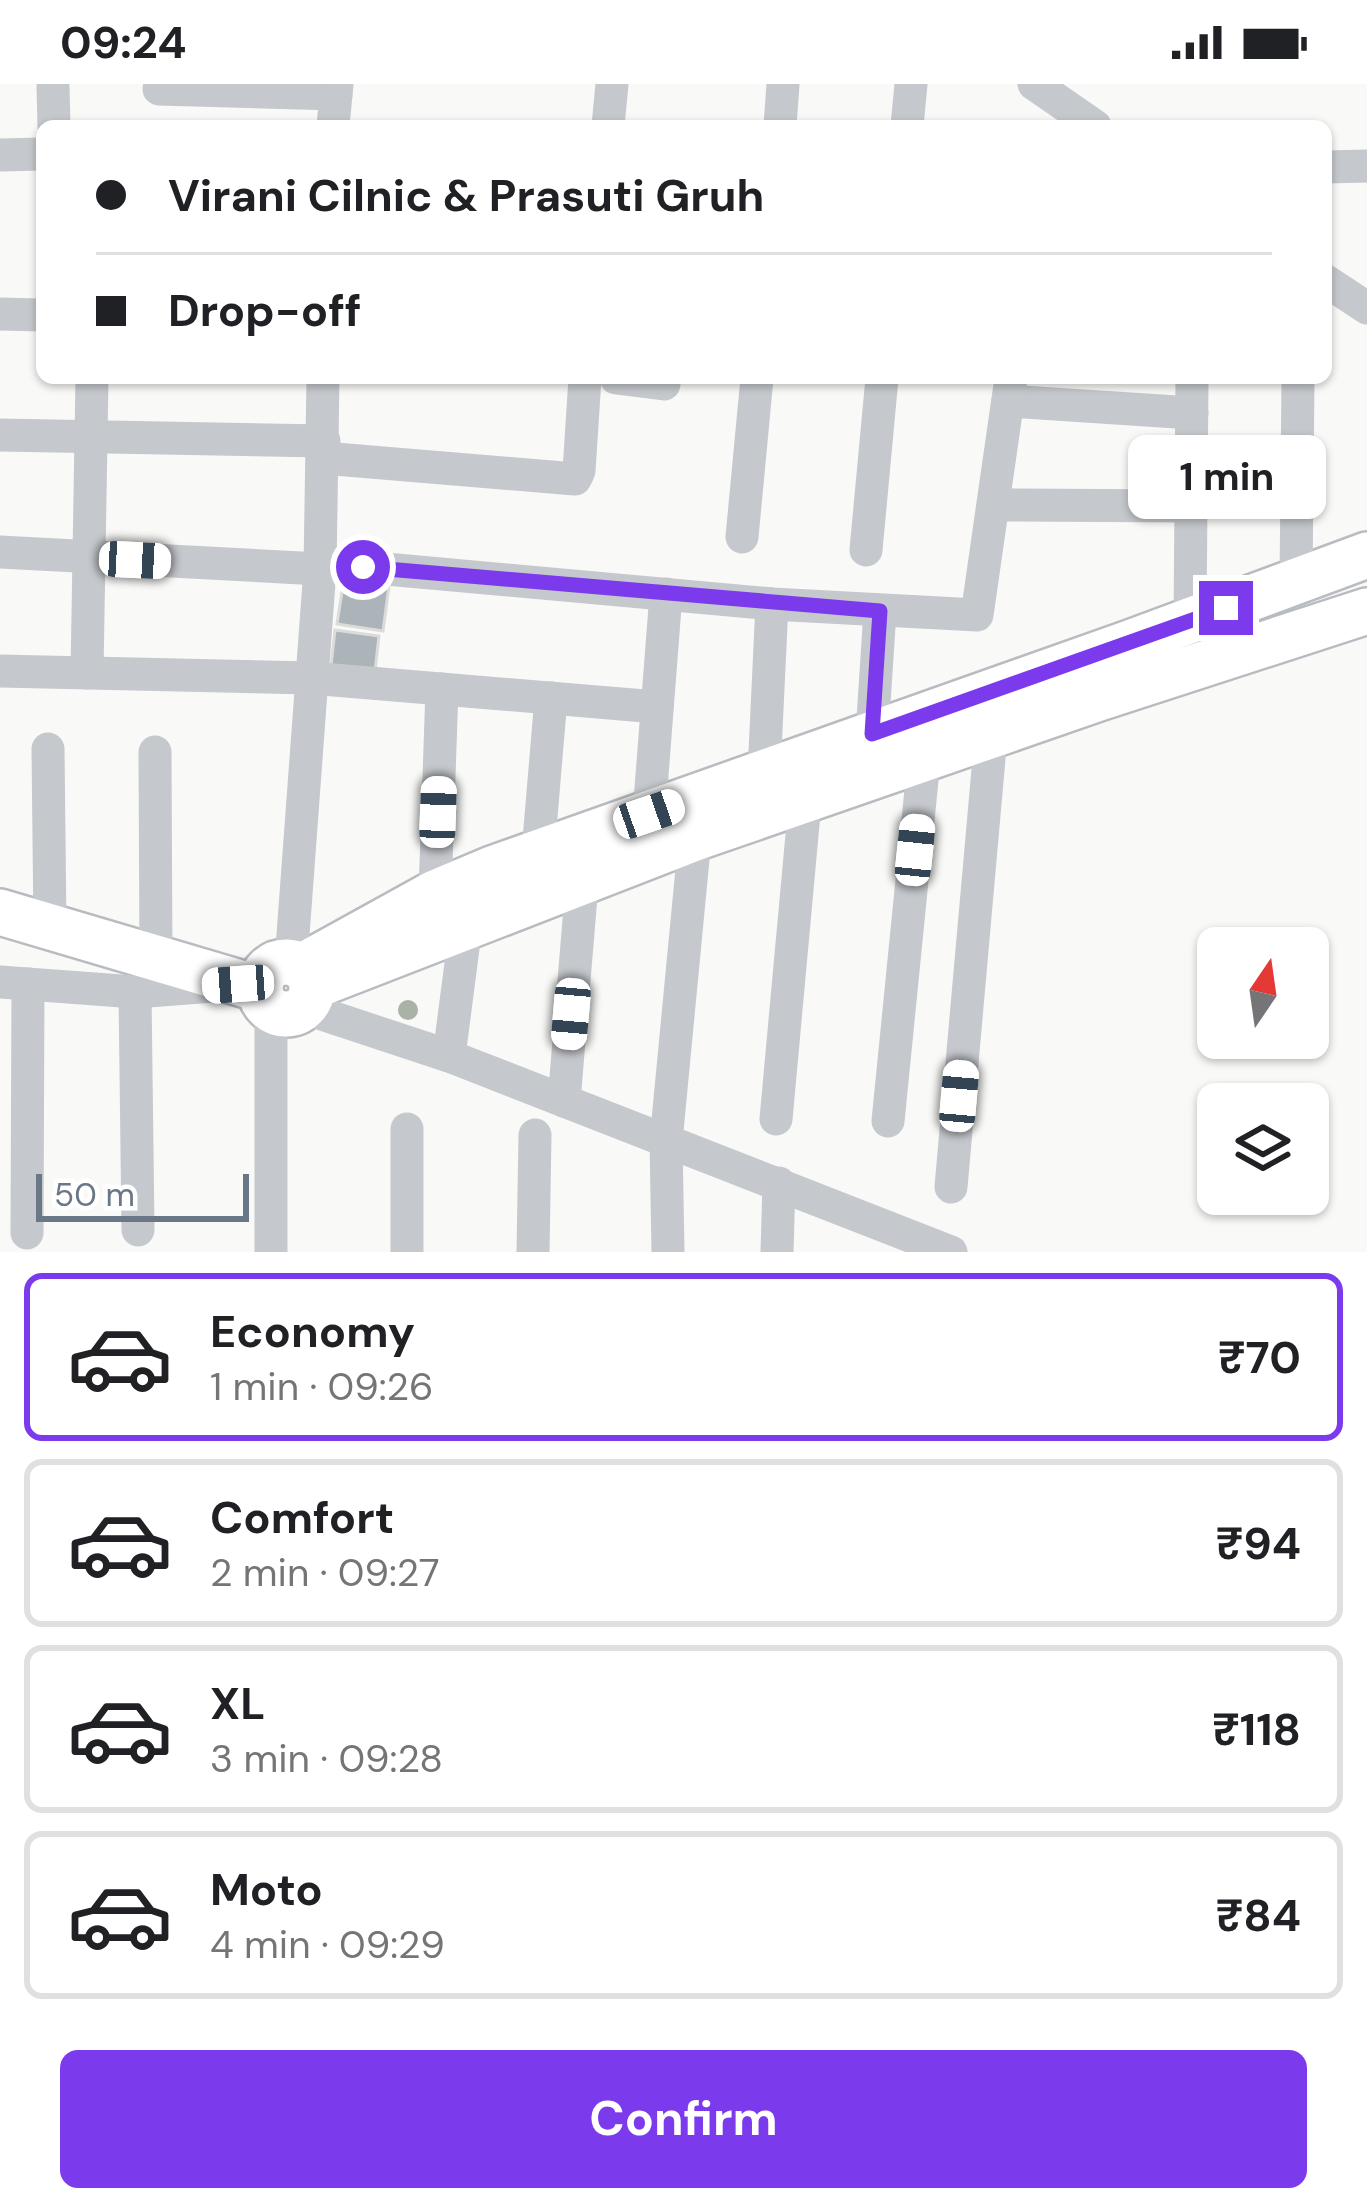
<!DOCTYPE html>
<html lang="en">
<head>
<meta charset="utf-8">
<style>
  :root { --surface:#fff; --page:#f6f6f6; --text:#202124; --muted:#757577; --line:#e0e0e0; --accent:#7c3aed }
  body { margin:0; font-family:"DM Sans",sans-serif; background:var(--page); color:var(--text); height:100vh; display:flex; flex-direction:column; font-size:45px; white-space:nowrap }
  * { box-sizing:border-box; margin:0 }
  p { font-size:39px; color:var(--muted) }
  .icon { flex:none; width:66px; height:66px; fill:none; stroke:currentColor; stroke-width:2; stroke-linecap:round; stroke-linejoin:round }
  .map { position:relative; height:1168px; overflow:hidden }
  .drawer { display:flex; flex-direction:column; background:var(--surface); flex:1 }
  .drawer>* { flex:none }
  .hud { position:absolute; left:36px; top:36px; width:1296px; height:264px; border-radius:18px; box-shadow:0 3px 9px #0004; display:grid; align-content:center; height:264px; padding:0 60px; background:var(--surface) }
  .needle { width:78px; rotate:13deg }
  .controls { position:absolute; left:1197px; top:843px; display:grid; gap:24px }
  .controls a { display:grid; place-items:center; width:132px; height:132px; border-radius:18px; background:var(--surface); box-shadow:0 3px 9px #0004; font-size:60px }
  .scale { position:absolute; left:36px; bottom:30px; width:213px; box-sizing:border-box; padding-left:12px; border:6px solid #6a7786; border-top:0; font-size:33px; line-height:42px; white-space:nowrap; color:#6a7786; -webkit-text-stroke:9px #fff; paint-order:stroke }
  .end { position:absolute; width:54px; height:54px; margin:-27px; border:15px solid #7c3aed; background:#fff; box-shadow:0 0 0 6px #fff }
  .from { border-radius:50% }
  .bubble { position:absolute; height:84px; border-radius:18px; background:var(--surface); box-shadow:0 3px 9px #0004; font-size:39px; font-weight:700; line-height:84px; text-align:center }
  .car { position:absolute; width:36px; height:72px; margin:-36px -18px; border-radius:15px; box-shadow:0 0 9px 3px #0007; background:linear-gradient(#fff 24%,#345 0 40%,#fff 0 76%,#345 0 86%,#fff 0) }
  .hud b { display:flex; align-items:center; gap:42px; height:114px; font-size:45px }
  .hud b+b { border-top:3px solid var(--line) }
  .hud i { width:30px; height:30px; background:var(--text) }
  ul { padding:21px 0 0; list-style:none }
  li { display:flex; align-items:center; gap:36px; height:168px; margin:0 24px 18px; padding:0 36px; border:6px solid var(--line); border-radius:18px }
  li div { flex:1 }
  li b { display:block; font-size:45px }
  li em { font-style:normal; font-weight:700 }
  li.active { border-color:var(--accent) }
  li>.icon { width:108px; height:108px; stroke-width:1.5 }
  .primary-button { display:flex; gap:24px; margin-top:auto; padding:24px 60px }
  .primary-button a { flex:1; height:138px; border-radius:18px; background:var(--accent); color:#fff; font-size:48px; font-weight:700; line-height:138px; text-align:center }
  .status { display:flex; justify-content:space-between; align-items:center; height:84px; padding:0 60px; background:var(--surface); direction:ltr }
  .status svg { height:33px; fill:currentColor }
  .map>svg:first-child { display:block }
  .building { fill:#acb3b9; stroke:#dbdbd9; stroke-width:3 }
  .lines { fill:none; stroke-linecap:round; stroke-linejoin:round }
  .secondary-casing { stroke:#b8bcc0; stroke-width:50 }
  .street { stroke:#c5c8cc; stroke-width:33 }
  .secondary { stroke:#fff; stroke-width:45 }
  .tree { fill:#a8b2a7 }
  .route { stroke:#7c3aed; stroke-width:15 }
</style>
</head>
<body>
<div class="status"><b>09:24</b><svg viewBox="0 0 49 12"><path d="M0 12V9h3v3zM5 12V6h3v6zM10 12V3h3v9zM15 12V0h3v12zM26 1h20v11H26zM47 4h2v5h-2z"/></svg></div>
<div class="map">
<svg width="1367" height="1168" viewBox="0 0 1367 1168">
  <rect width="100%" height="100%" fill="#f9f9f7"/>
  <g class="building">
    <path d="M345 488 390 494 383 547 337 540Z"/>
    <path d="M335 546 379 552 374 596 330 591Z"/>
  </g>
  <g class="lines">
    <g class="secondary-casing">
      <g id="secondary">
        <path d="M0 828 260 905"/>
        <circle cx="286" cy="904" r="26"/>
        <path d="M301 883 435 809 492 785 1127 560 1367 471"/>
        <path d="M324 898 695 754 1099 614 1367 527"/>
      </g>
    </g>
    <g class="street">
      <path d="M1034 0 1095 42"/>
      <path d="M53 3 54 42"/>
      <path d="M159 5 336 10"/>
      <path d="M333 42 337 0"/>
      <path d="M608 42 612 0"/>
      <path d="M780 42 783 0"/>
      <path d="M907 42 911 0"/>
      <path d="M0 71 42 70"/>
      <path d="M1326 83 1367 82"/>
      <path d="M1326 197 1367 224"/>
      <path d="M0 230 42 231"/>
      <path d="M616 294 664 300"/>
      <path d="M1008 317 1192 329"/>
      <path d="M0 351 324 357"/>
      <path d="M323 374 575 395 579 387 585 294"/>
      <path d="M994 421 1191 422"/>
      <path d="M742 453 757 294"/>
      <path d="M866 466 882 294"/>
      <path d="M0 468 320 485"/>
      <path d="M320 479 772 520 977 531 1011 294"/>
      <path d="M1296 497 1298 294"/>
      <path d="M1190 538 1192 294"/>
      <path d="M0 587 310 594 657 623"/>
      <path d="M87 589 92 294"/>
      <path d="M872 650 880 527"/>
      <path d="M48 665 50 843"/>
      <path d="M155 668 156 875"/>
      <path d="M764 689 772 520"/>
      <path d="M649 730 666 510"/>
      <path d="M538 768 551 614"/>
      <path d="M435 809 442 605"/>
      <path d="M291 878 320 485 323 294"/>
      <path d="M0 898 135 908 226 901"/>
      <path d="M135 908 138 1146"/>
      <path d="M304 924 449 972 951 1168"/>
      <path d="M449 972 466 841"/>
      <path d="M564 1017 582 800"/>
      <path d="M776 1035 805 718"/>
      <path d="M888 1037 924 676"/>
      <path d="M407 1045V1168"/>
      <path d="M951 1103 991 652"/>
      <path d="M27 1149 28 900"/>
      <path d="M271 1168V925"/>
      <path d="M533 1168 535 1051"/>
      <path d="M668 1168 666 1057 695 754"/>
      <path d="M777 1168 779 1099"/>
    </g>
    <use href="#secondary" class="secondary"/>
  </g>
  <circle class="tree" cx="408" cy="926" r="10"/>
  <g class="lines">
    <path class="route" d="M363 483 880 527 872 650 1226 524"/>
  </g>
</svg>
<div class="controls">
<a><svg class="needle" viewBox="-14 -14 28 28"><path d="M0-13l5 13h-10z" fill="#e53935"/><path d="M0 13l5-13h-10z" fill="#757577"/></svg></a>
<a><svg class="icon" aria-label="layers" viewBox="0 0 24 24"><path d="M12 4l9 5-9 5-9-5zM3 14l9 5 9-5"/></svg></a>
</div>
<div class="scale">50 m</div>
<i class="end from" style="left:363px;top:483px"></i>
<i class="end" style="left:1226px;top:524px"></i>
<div class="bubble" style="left:1128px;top:351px;width:198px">1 min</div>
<i class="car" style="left:135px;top:476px;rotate:93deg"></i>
<i class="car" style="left:438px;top:728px;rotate:2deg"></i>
<i class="car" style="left:649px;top:730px;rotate:71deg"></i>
<i class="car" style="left:915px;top:766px;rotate:6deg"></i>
<i class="car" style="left:238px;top:900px;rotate:266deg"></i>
<i class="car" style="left:571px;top:930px;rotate:185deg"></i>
<i class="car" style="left:959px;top:1012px;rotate:5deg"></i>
<div class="hud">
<b><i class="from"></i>Virani Cilnic &amp; Prasuti Gruh</b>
<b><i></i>Drop-off</b>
</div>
</div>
<section class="drawer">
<ul>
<li class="active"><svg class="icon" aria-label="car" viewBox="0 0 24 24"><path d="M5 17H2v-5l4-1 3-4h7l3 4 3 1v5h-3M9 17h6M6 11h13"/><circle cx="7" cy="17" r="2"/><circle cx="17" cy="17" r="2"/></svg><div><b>Economy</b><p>1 min · 09:26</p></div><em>₹70</em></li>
<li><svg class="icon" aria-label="car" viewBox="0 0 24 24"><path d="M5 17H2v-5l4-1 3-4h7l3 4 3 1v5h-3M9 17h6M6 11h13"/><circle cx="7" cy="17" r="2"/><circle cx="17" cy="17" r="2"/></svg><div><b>Comfort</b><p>2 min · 09:27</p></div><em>₹94</em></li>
<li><svg class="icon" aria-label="car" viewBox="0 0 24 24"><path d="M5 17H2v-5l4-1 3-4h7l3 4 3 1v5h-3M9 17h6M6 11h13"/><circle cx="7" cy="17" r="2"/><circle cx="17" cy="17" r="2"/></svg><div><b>XL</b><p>3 min · 09:28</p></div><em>₹118</em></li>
<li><svg class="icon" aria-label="car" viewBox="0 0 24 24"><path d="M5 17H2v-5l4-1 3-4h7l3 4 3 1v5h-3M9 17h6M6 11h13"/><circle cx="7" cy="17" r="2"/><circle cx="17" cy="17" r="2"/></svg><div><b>Moto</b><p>4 min · 09:29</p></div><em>₹84</em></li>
</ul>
<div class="primary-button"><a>Confirm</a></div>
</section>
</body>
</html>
